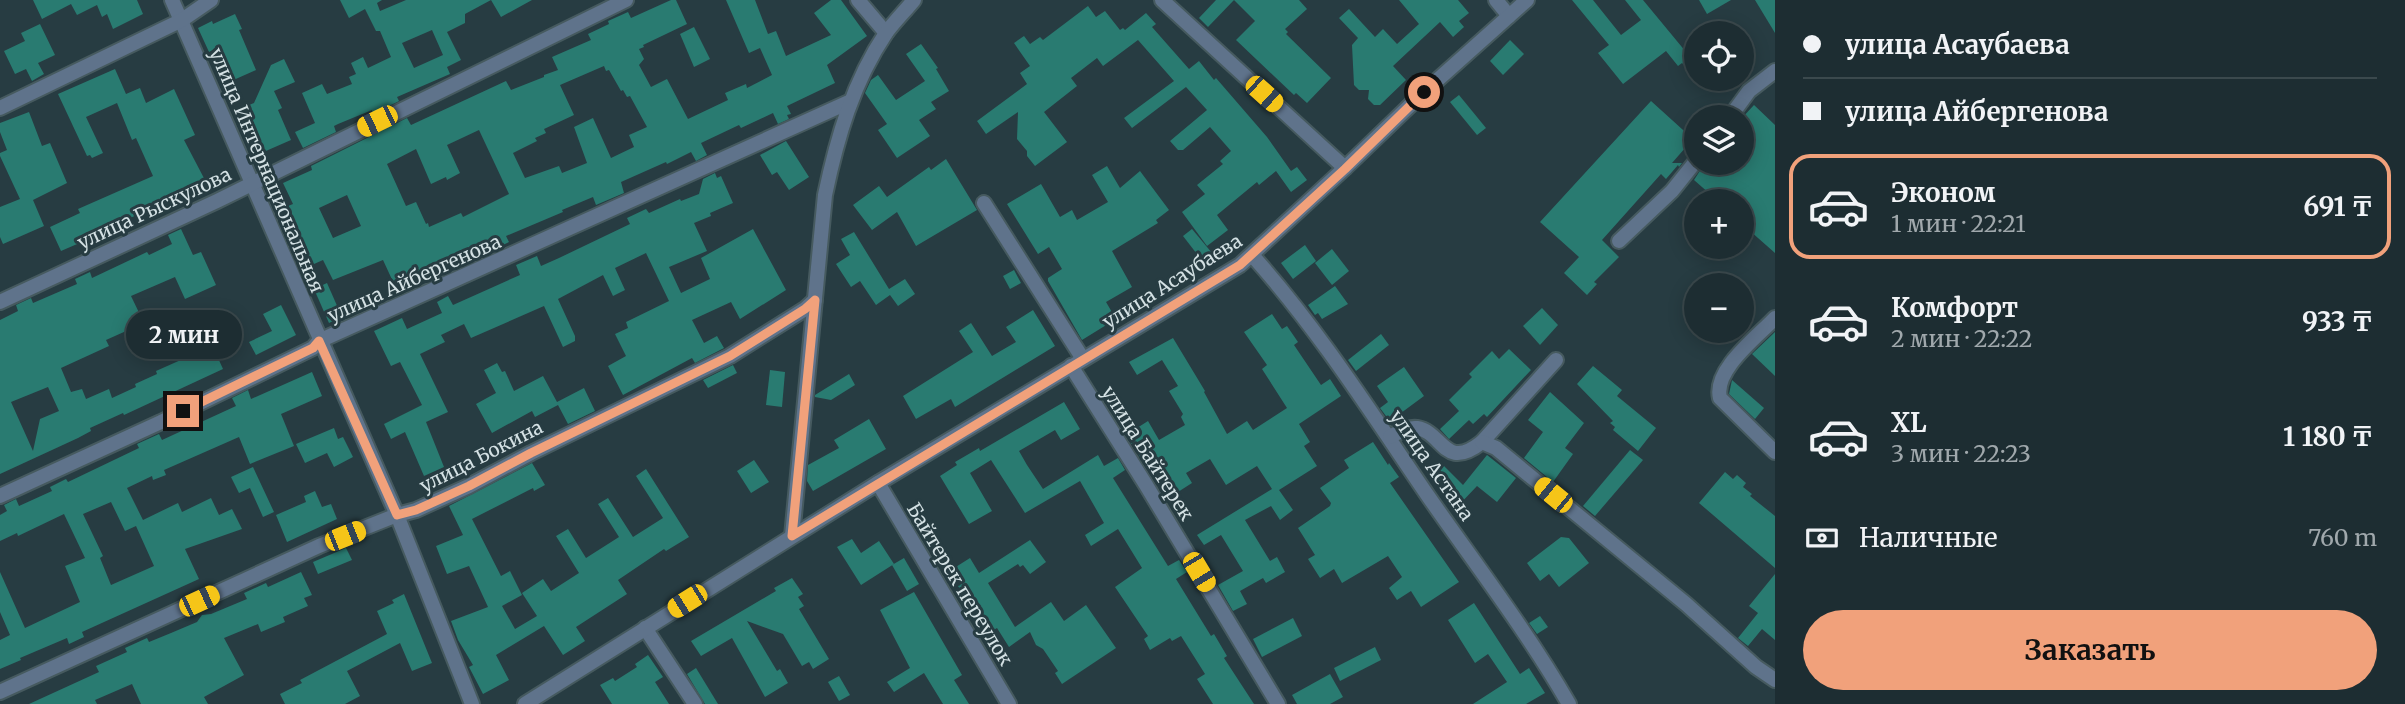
<!DOCTYPE html>
<html lang="ru">
<head>
<meta charset="utf-8">
<style>
  :root { --surface:#1d2d32; --page:#25353a; --text:#f1f3f6; --muted:#a0a8ac; --line:#3b494d; --accent:#f1a17b }
  body { margin:0; font-family:Merriweather,serif; background:var(--page); color:var(--text); height:100vh; display:flex; flex-direction:column; font-size:26px; white-space:nowrap }
  * { box-sizing:border-box; margin:0 }
  p { font-size:23px; color:var(--muted) }
  .icon { flex:none; width:38px; height:38px; fill:none; stroke:currentColor; stroke-width:2; stroke-linecap:round; stroke-linejoin:round }
  .map { position:relative; flex:1; overflow:hidden }
  .panel { display:flex; flex-direction:column; background:var(--surface); width:630px }
  .panel>* { flex:none }
  .guide { display:grid; align-content:center; height:154px; padding:0 28px; background:var(--surface) }
  .controls { position:absolute; left:1684px; top:21px; display:grid; gap:14px }
  .controls a { display:grid; place-items:center; width:70px; height:70px; border-radius:50%; background:var(--surface); box-shadow:0 4px 18px #0003,0 0 0 2px var(--line); font-size:35px }
  .end { position:absolute; width:32px; height:32px; margin:-16px; border:9px solid #f1a17b; background:#111; box-shadow:0 0 0 4px #111 }
  .from { border-radius:50% }
  .bubble { position:absolute; height:49px; border-radius:24px; background:var(--surface); box-shadow:0 4px 18px #0003,0 0 0 2px var(--line); font-size:23px; font-weight:700; line-height:49px; text-align:center }
  .car { position:absolute; width:21px; height:42px; margin:-21px -10px; border-radius:9px; box-shadow:0 0 5px 2px #0007; background:linear-gradient(#f5c518 24%,#345 0 40%,#f5c518 0 76%,#345 0 86%,#f5c518 0) }
  .guide b { display:flex; align-items:center; gap:24px; height:66px; font-size:26px }
  .guide b+b { border-top:2px solid var(--line) }
  .guide i { width:18px; height:18px; background:var(--text) }
  ul { padding:0; list-style:none }
  li { display:flex; align-items:center; gap:21px; height:105px; margin:0 14px 10px; padding:0 14px; border:4px solid transparent; border-radius:21px }
  li div { flex:1 }
  li b { display:block; font-size:26px }
  li em { font-style:normal; font-weight:700 }
  li.selected { border-color:var(--accent) }
  li>.icon { width:63px; height:63px; stroke-width:1.5 }
  .pay { display:flex; align-items:center; gap:18px; height:77px; padding:0 28px; font-size:26px }
  .pay p { margin-inline-start:auto }
  .button { display:flex; gap:14px; margin-top:auto; padding:14px 28px }
  .button a { flex:1; height:80px; border-radius:42px; background:var(--accent); color:#111; font-size:28px; font-weight:700; line-height:80px; text-align:center }
  main { display:flex; flex:1; min-height:0 }
  .map>svg:first-child { display:block }
  .building { fill:#297b71; fill-rule:evenodd }
  .lines { fill:none; stroke-linecap:round; stroke-linejoin:round }
  .street-casing { stroke:#465a5f; stroke-width:18 }
  .street { stroke:#5f738b; stroke-width:14 }
  .route { stroke:#f1a17b; stroke-width:9 }
  .labels { text-anchor:middle; stroke-width:6; stroke-linejoin:round; paint-order:stroke }
  .street-label { font-size:19px; fill:#d4e1e4; stroke:#273c42 }
</style>
</head>
<body>
<main>
<div class="map">
<svg width="1775" height="704" viewBox="0 0 1775 704">
  <rect width="100%" height="100%" fill="#273c42"/>
  <g class="building">
    <path d="M33 0H137L143 14 113 29 107 14 102 17 97 5 77 15 71 4 42 19Z"/>
    <path d="M340 0H382L377 3 380 11 406 0H532L501 17 491 0 465 14V23L447 32 461 60 447 67 450 74 397 97 399 101 373 114 372 110 338 124 334 126 336 132 303 148 295 132 315 123 302 93 322 84 327 94 352 84 349 77 356 74 351 63 363 57 368 68 391 57 380 31H376L365 9 349 18ZM432 30 443 55 414 68 402 43Z"/>
    <path d="M671 0H676L687 24 643 45 644 47 639 49 644 59 639 65 651 87 667 79 688 119 728 100 725 93 746 84 747 88 772 75 760 48 749 53 726 0H755L768 34 776 31 786 56 831 35 814 13 831 0H841L867 36 827 65 835 83 787 106 791 114 787 115 789 119 778 124 773 113 741 128 739 125 701 143 707 155 696 161 691 152 667 164 666 162 621 182 624 193 596 205 593 197 562 210 563 212 506 236 509 242 497 248 493 241 395 286 383 260 333 280 323 260 305 268 299 252 301 251 288 222 284 223 278 210 293 204 283 183 312 170 311 166 407 118 411 125 506 81 511 90 544 77V75L558 70 552 57 591 40 588 34 609 24 608 21 628 12 631 18ZM604 66 606 71 609 70 621 91 623 90 627 97 630 96 647 127 629 135 634 147 611 158 593 118 574 127 587 163 562 173 559 166 525 178 513 153 537 141 535 138 546 133 544 129 574 115 560 85ZM479 130 509 194 463 217 461 213 429 227 428 223 426 224 416 202 406 206 387 164 416 149 431 184 446 177 447 180 460 173 447 145ZM347 195 361 226 333 238 319 208Z"/>
    <path d="M1216 0H1234L1208 27 1199 18Z"/>
    <path d="M1234 0H1299L1307 9 1285 29 1288 32 1286 34 1331 78 1307 103 1296 93 1294 95 1236 40 1255 21Z"/>
    <path d="M1399 0H1458L1469 13 1459 21 1464 27 1453 37 1440 22 1393 66 1406 80 1380 105H1374L1368 99 1369 90H1359L1354 85 1352 45 1358 38 1339 18 1349 9 1375 37 1383 29 1397 44 1419 24Z"/>
    <path d="M1572 0H1593L1621 35 1641 20 1625 0H1643L1686 52 1696 44V77L1682 63 1678 66 1666 51 1623 84 1598 53 1609 45Z"/>
    <path d="M1699 0H1731L1707 14Z"/>
    <path d="M1755 0H1775V33Z"/>
    <path d="M1088 6 1096 17 1105 11 1120 30 1123 28 1125 30 1146 13 1156 24 1152 27 1189 69 1199 61 1214 80 1216 78 1267 137 1291 171 1297 167 1307 180 1291 192 1276 171 1259 185 1257 182 1217 215 1228 230 1207 246 1182 212 1205 194 1197 185 1223 164 1220 161 1231 151 1210 127 1183 150H1178L1170 141 1207 110 1186 87 1132 128 1124 118 1174 81 1138 40 1103 66 1097 58 1071 78 1077 86 1044 112 1067 142 1035 166 1027 156V151L1017 139 1018 112 986 134 977 121 1027 84 1020 73 1030 66 1014 43 1024 36 1030 44 1040 37 1043 40Z"/>
    <path d="M235 14 242 29 239 30 256 70 229 82 215 49 209 52 198 28 212 21 213 24Z"/>
    <path d="M40 24 55 55 38 63 44 74 32 81 26 69 15 74 4 51 25 41 21 33Z"/>
    <path d="M694 27 710 59 694 67 680 34Z"/>
    <path d="M1510 40 1524 54 1503 75 1490 61Z"/>
    <path d="M921 44 938 68 936 69 949 91 931 102 936 109 919 120 930 136 897 158 878 130 887 124 865 93 871 80 878 75 896 100 925 81 906 54Z"/>
    <path d="M284 59 295 82 274 91 282 108 278 110 291 140 259 154 239 109 254 103 271 65Z"/>
    <path d="M115 69 126 94 140 88 146 103 174 89 195 135 184 140 206 182 103 231 104 235 93 240 91 238 61 251 50 227 80 213 78 209 153 176 136 138 132 140 117 103 86 117 103 153 92 158 90 155 87 156 58 94Z"/>
    <path d="M1459 95 1486 128 1477 135 1450 102Z"/>
    <path d="M1651 101 1693 139 1672 163H1682L1679 167 1678 165 1666 179 1661 174 1602 240 1619 257 1594 282 1597 284 1587 295 1564 273 1579 257 1540 222Z"/>
    <path d="M1754 105 1775 125V253L1741 223V201H1718L1694 180 1705 163H1741V119Z"/>
    <path d="M29 112 42 146 50 143 67 183 33 200 44 226 3 244 0 237V207L20 199 0 156V153L7 150 0 132V123Z"/>
    <path d="M786 141 809 177 789 190 777 172 772 175 760 155Z"/>
    <path d="M946 159 977 210 916 246 897 212 872 230 853 205 879 186 887 197 929 167 931 170Z"/>
    <path d="M1107 166 1120 188 1140 171 1169 210 1156 220 1158 223 1112 251 1132 287 1106 302 1116 319 1082 340 1048 281V278L1062 269 1049 247 1038 254 1007 204 1041 184 1060 217 1072 210 1077 220 1108 202 1092 175Z"/>
    <path d="M715 173 717 178 721 176 733 203 710 213 711 216 694 223 707 251 669 267 681 293 710 279 701 258 753 229 786 290 740 319 731 302 692 320 704 343 717 336 724 348 695 363 692 358 623 395 608 366 626 356 615 334 628 328 626 322 669 301 646 253 615 268 625 290 613 296 603 275 558 299 575 336V341L563 347 544 306 471 338 464 324 441 335 445 342 420 354 448 412 426 422 444 467 424 476 405 432 391 439 384 424 422 405 400 362 391 366 374 331 402 318 407 329 442 313 437 302 448 296 453 305 520 275 516 265 537 256 541 266 559 258 630 224 627 218 646 209 649 213 680 199 681 201 699 194 703 179Z"/>
    <path d="M181 229 193 255 201 252 216 285 185 299 175 277 131 296 144 323 106 340 109 346 61 368 71 392 82 389 86 399 109 389 112 398 136 387 135 384 157 374 156 371 201 351 199 347 215 341 221 356 218 358 223 369 124 415 123 413 90 428 91 431 78 438 0 474V320L18 311 16 305 31 298 33 303 77 284 75 279 90 272 92 278 147 252 149 255 172 244 168 235ZM48 387 59 411 40 419 33 451 11 402Z"/>
    <path d="M1192 229 1217 259 1207 267 1183 236Z"/>
    <path d="M854 232 889 289 905 279 915 294 898 306 890 295 876 305 860 281 851 287 836 264 850 255 841 239Z"/>
    <path d="M1305 245 1316 261 1293 279 1281 263Z"/>
    <path d="M1332 249 1349 271 1332 285 1315 263Z"/>
    <path d="M1014 270 1021 283 1010 289 1003 276Z"/>
    <path d="M327 283 342 317 329 323 314 289Z"/>
    <path d="M1335 286 1348 304 1322 319 1318 313 1315 315 1308 305Z"/>
    <path d="M281 305 296 335 256 355 249 342 272 331 263 314Z"/>
    <path d="M1542 308 1558 325 1540 345 1523 326Z"/>
    <path d="M1033 310 1055 346 955 407 951 399 916 419 903 396 973 352 959 331 971 323 992 356 1016 342 1006 327Z"/>
    <path d="M1272 314 1282 329 1287 326 1298 342 1294 345 1321 385 1330 379 1341 396 1299 424 1310 442 1304 446 1317 466 1279 490 1293 510 1280 520 1271 506 1245 520 1270 561 1277 557 1285 572 1266 583 1263 578 1240 591 1247 604 1233 611 1218 585 1243 571 1221 535 1204 545 1197 535 1272 489 1257 466 1226 485 1210 459 1186 473 1192 483 1167 499 1126 435 1148 421 1159 440 1185 425 1181 417 1183 414 1169 391 1178 386 1162 360 1137 375 1129 362 1173 338 1205 391 1204 392 1227 434 1247 421 1253 430 1287 408 1262 369 1267 365 1244 332Z"/>
    <path d="M1775 332V376L1752 354Z"/>
    <path d="M1381 334 1389 345 1356 371 1348 360Z"/>
    <path d="M1509 349 1531 370 1487 417 1484 414 1473 424 1469 420 1449 439 1440 429 1459 411 1449 400 1472 377 1469 374 1492 351 1499 359Z"/>
    <path d="M497 363 502 372 505 371 514 391 543 376 557 402 584 388 595 411 568 424 558 405 535 417 532 411 492 433 476 404 496 393 484 370Z"/>
    <path d="M733 365 737 373 708 388 703 380Z"/>
    <path d="M1593 366 1622 390 1617 396 1656 428 1638 451 1613 430 1615 427 1610 423 1613 421 1577 384Z"/>
    <path d="M1404 367 1424 396 1401 413 1403 416 1392 424 1380 408 1388 402 1377 386Z"/>
    <path d="M770 370 785 372 782 407 766 405Z"/>
    <path d="M312 372 322 396 281 414 294 446 250 464 239 437 164 470 166 475 153 480 152 476 127 488 143 520 178 503 182 512 211 498 219 515 232 509 242 529 185 549 199 579 82 632 84 637 69 644 67 638 20 658 21 660 0 669V640L10 635 0 612V572L25 628 80 602 65 566 85 558 64 514 18 536 17 533 0 541V515L7 511 4 505 16 499 19 506 52 491 50 487 66 479 68 482 139 448 137 444 159 434 162 440 236 406 232 398 248 390 251 399ZM111 502 125 531 136 526 154 566 111 585 100 558 103 556 83 514Z"/>
    <path d="M849 374 855 385 831 400 815 397V395Z"/>
    <path d="M1732 380 1764 408 1755 419 1729 394Z"/>
    <path d="M1550 392 1584 423 1565 448 1573 454 1553 482 1524 458 1543 432 1528 420Z"/>
    <path d="M1064 402 1080 429 1061 440 1055 430 1019 451 1027 465 1043 489 1098 455 1104 466 1118 458 1125 470 1113 478 1168 566 1179 560 1187 572 1176 579 1211 636 1214 634 1227 656 1224 658 1254 704H1213L1197 679 1205 674 1181 636 1172 641 1170 638 1150 650 1144 639 1148 636 1115 587 1142 568 1118 529 1091 546 1085 535 1104 523 1080 481 1025 513 991 460 970 473 992 511 969 524 940 476 957 465 955 462 979 448 980 451Z"/>
    <path d="M869 419 886 449 813 491 807 481 808 465 839 448 834 440Z"/>
    <path d="M334 428 338 439 343 437 353 457 334 467 327 453 305 463 296 444Z"/>
    <path d="M1373 442 1388 465 1389 463 1399 477 1390 483 1459 582 1421 607 1411 591 1397 600 1389 588 1402 577 1388 556 1342 583 1334 569 1320 578 1308 559 1315 555 1298 528 1330 506 1331 503 1320 488 1349 468 1344 460Z"/>
    <path d="M1630 450 1643 460 1595 516 1583 506Z"/>
    <path d="M1487 455 1516 478 1497 502 1477 486 1457 507 1450 501 1455 496 1434 476 1444 466 1463 485Z"/>
    <path d="M754 460 769 482 751 493 737 471Z"/>
    <path d="M532 463 545 485 534 491 533 488 472 519 501 576 510 571 522 595 502 606 515 629 537 616 522 593 543 579 551 591 579 573 556 536 568 529 586 558 619 537 598 504 608 498 633 537 663 518 636 476 646 469 689 537 666 551 664 549 618 580 627 594 576 627 585 641 563 655 544 626 496 655 509 680 483 694 469 667 473 665 458 640 451 621 488 607 469 566 447 574 436 546 463 535 449 506Z"/>
    <path d="M253 467 274 512 263 517 250 488 239 493 231 477Z"/>
    <path d="M1725 472 1733 479 1737 475 1746 483 1743 487 1752 494 1750 496 1775 516V568L1699 503Z"/>
    <path d="M315 491 322 507 331 504 337 519 287 542 276 515 306 502 304 496Z"/>
    <path d="M1561 537 1569 538 1589 563 1559 587 1549 574 1540 581 1527 563Z"/>
    <path d="M852 539 861 553 879 541 894 564 861 585 837 547Z"/>
    <path d="M1030 540 1046 562 1030 574 1023 565 1020 567 1018 564 988 583 1015 627 1051 602 1064 621 1086 605 1116 648 1062 684 1055 673 1058 671 1043 649 1036 645 1030 632 1009 647 997 628 987 634 958 586 961 585 951 570 970 558 979 573Z"/>
    <path d="M346 548 352 560 318 574 313 562Z"/>
    <path d="M904 558 919 584 907 591 892 565Z"/>
    <path d="M301 572 312 595 304 598 308 606 283 617 285 622 261 632 258 624 224 638 244 675 204 697 208 704H141L132 684 95 700 97 704H29L99 672 96 666 127 652 125 648 147 638 149 642 171 633 197 622 202 615 211 614 247 599 244 593 266 583 268 587Z"/>
    <path d="M1775 574V640L1762 629 1748 646 1738 638 1758 613 1749 606Z"/>
    <path d="M792 578 803 594 798 597 804 606 799 609 829 659 813 669 809 662 802 666 783 634 747 621 777 671 780 669 788 683 765 697 732 638 701 656 691 641 776 591 774 588Z"/>
    <path d="M914 592 962 675 954 680 969 704H943L924 673 894 692 887 682 910 668 880 610Z"/>
    <path d="M404 594 432 663 412 671 400 643 347 671 360 696 345 704H285L280 694 302 683 300 680 387 634 377 611 394 603 392 600Z"/>
    <path d="M1474 603 1520 674 1529 668 1545 693 1526 704H1473L1507 682 1488 654 1475 663 1448 620Z"/>
    <path d="M1540 616 1548 627 1537 634 1529 623Z"/>
    <path d="M1293 618 1302 636 1262 657 1253 639Z"/>
    <path d="M1375 647 1381 660 1340 681 1334 668Z"/>
    <path d="M648 655 663 677 655 682 669 704H612L600 685 613 678 615 681 637 667 635 664Z"/>
    <path d="M696 668 718 704H705L687 674Z"/>
    <path d="M1330 674 1343 697 1330 704H1297L1292 695Z"/>
    <path d="M839 676 850 695 839 701 828 682Z"/>
  </g>
  <g class="lines">
    <g class="street-casing">
      <g id="street">
        <path d="M172 0 397 515 472 704"/>
        <path d="M858 0 886 33"/>
        <path d="M1162 0 1345 168"/>
        <path d="M1496 0 1509 16"/>
        <path d="M0 108 182 20 211 0"/>
        <path d="M1730 117 1749 91 1775 71"/>
        <path d="M984 203 1083 359"/>
        <path d="M1619 241 1672 191 1696 161"/>
        <path d="M1252 255C1319 330 1372 414 1428 496 1476 565 1527 631 1569 704"/>
        <path d="M0 302 217 201 626 0"/>
        <path d="M1775 318C1757 337 1713 370 1720 398L1775 452"/>
        <path d="M1071 366 1146 485 1278 704"/>
        <path d="M1390 437C1398 432 1407 427 1417 428 1443 432 1444 472 1482 442L1556 360"/>
        <path d="M1482 442 1496 448 1686 604 1756 667 1775 680"/>
        <path d="M878 483 1009 704"/>
        <path d="M0 496 161 422 313 348 319 341 849 102"/>
        <path d="M792 536 825 195C837 138 853 82 886 33 894 22 905 11 914 0"/>
        <path d="M645 628 695 704"/>
        <path d="M0 692 319 546 397 515 416 510 469 486 531 453 730 356 805 309 815 300"/>
        <path d="M525 704 878 483 1240 265 1345 168 1424 92 1527 0"/>
      </g>
    </g>
    <use href="#street" class="street"/>
  </g>
  <g class="lines">
    <path class="route" d="M183 411 313 348 319 341 397 515 416 510 469 486 531 453 730 356 805 309 815 300 792 536 1240 265 1345 169 1424 92"/>
  </g>
  <g class="labels">
    <g class="street-label">
      <text transform="translate(267 170) rotate(67)" y="7">улица Интернациональная</text>
      <text transform="translate(154 208) rotate(-25)" y="7">улица Рыскулова</text>
      <text transform="translate(414 278) rotate(-24)" y="7">улица Айбергенова</text>
      <text transform="translate(1172 281) rotate(-32)" y="7">улица Асаубаева</text>
      <text transform="translate(1148 453) rotate(58)" y="7">улица Байтерек</text>
      <text transform="translate(481 456) rotate(-27)" y="7">улица Бокина</text>
      <text transform="translate(1432 465) rotate(55)" y="7">улица Астана</text>
      <text transform="translate(960 584) rotate(59)" y="7">Байтерек переулок</text>
    </g>
  </g>
</svg>
<div class="controls">
<a><svg class="icon" aria-label="locate" viewBox="0 0 24 24"><circle cx="12" cy="12" r="6"/><path d="M12 2v4M12 18v4M2 12h4M18 12h4"/></svg></a>
<a><svg class="icon" aria-label="layers" viewBox="0 0 24 24"><path d="M12 4l9 5-9 5-9-5zM3 14l9 5 9-5"/></svg></a>
<a>+</a>
<a>−</a>
</div>
<i class="end from" style="left:1424px;top:92px"></i>
<i class="end" style="left:183px;top:411px"></i>
<div class="bubble" style="left:126px;top:310px;width:116px">2 мин</div>
<i class="car" style="left:1264px;top:94px;rotate:132deg"></i>
<i class="car" style="left:377px;top:121px;rotate:244deg"></i>
<i class="car" style="left:1553px;top:495px;rotate:309deg"></i>
<i class="car" style="left:345px;top:536px;rotate:68deg"></i>
<i class="car" style="left:1199px;top:572px;rotate:149deg"></i>
<i class="car" style="left:199px;top:601px;rotate:65deg"></i>
<i class="car" style="left:687px;top:601px;rotate:238deg"></i>
</div>
<section class="panel">
<div class="guide">
<b><i class="from"></i>улица Асаубаева</b>
<b><i></i>улица Айбергенова</b>
</div>
<ul>
<li class="selected"><svg class="icon" aria-label="car" viewBox="0 0 24 24"><path d="M5 17H2v-5l4-1 3-4h7l3 4 3 1v5h-3M9 17h6M6 11h13"/><circle cx="7" cy="17" r="2"/><circle cx="17" cy="17" r="2"/></svg><div><b>Эконом</b><p>1 мин · 22:21</p></div><em>691 ₸</em></li>
<li><svg class="icon" aria-label="car" viewBox="0 0 24 24"><path d="M5 17H2v-5l4-1 3-4h7l3 4 3 1v5h-3M9 17h6M6 11h13"/><circle cx="7" cy="17" r="2"/><circle cx="17" cy="17" r="2"/></svg><div><b>Комфорт</b><p>2 мин · 22:22</p></div><em>933 ₸</em></li>
<li><svg class="icon" aria-label="car" viewBox="0 0 24 24"><path d="M5 17H2v-5l4-1 3-4h7l3 4 3 1v5h-3M9 17h6M6 11h13"/><circle cx="7" cy="17" r="2"/><circle cx="17" cy="17" r="2"/></svg><div><b>XL</b><p>3 мин · 22:23</p></div><em>1 180 ₸</em></li>
</ul>
<div class="pay"><svg class="icon" aria-label="cash" viewBox="0 0 24 24"><path d="M3 7h18v10H3z"/><circle cx="12" cy="12" r="2"/></svg>Наличные<p>760 m</p></div>
<div class="button"><a>Заказать</a></div>
</section>
</main>
</body>
</html>
